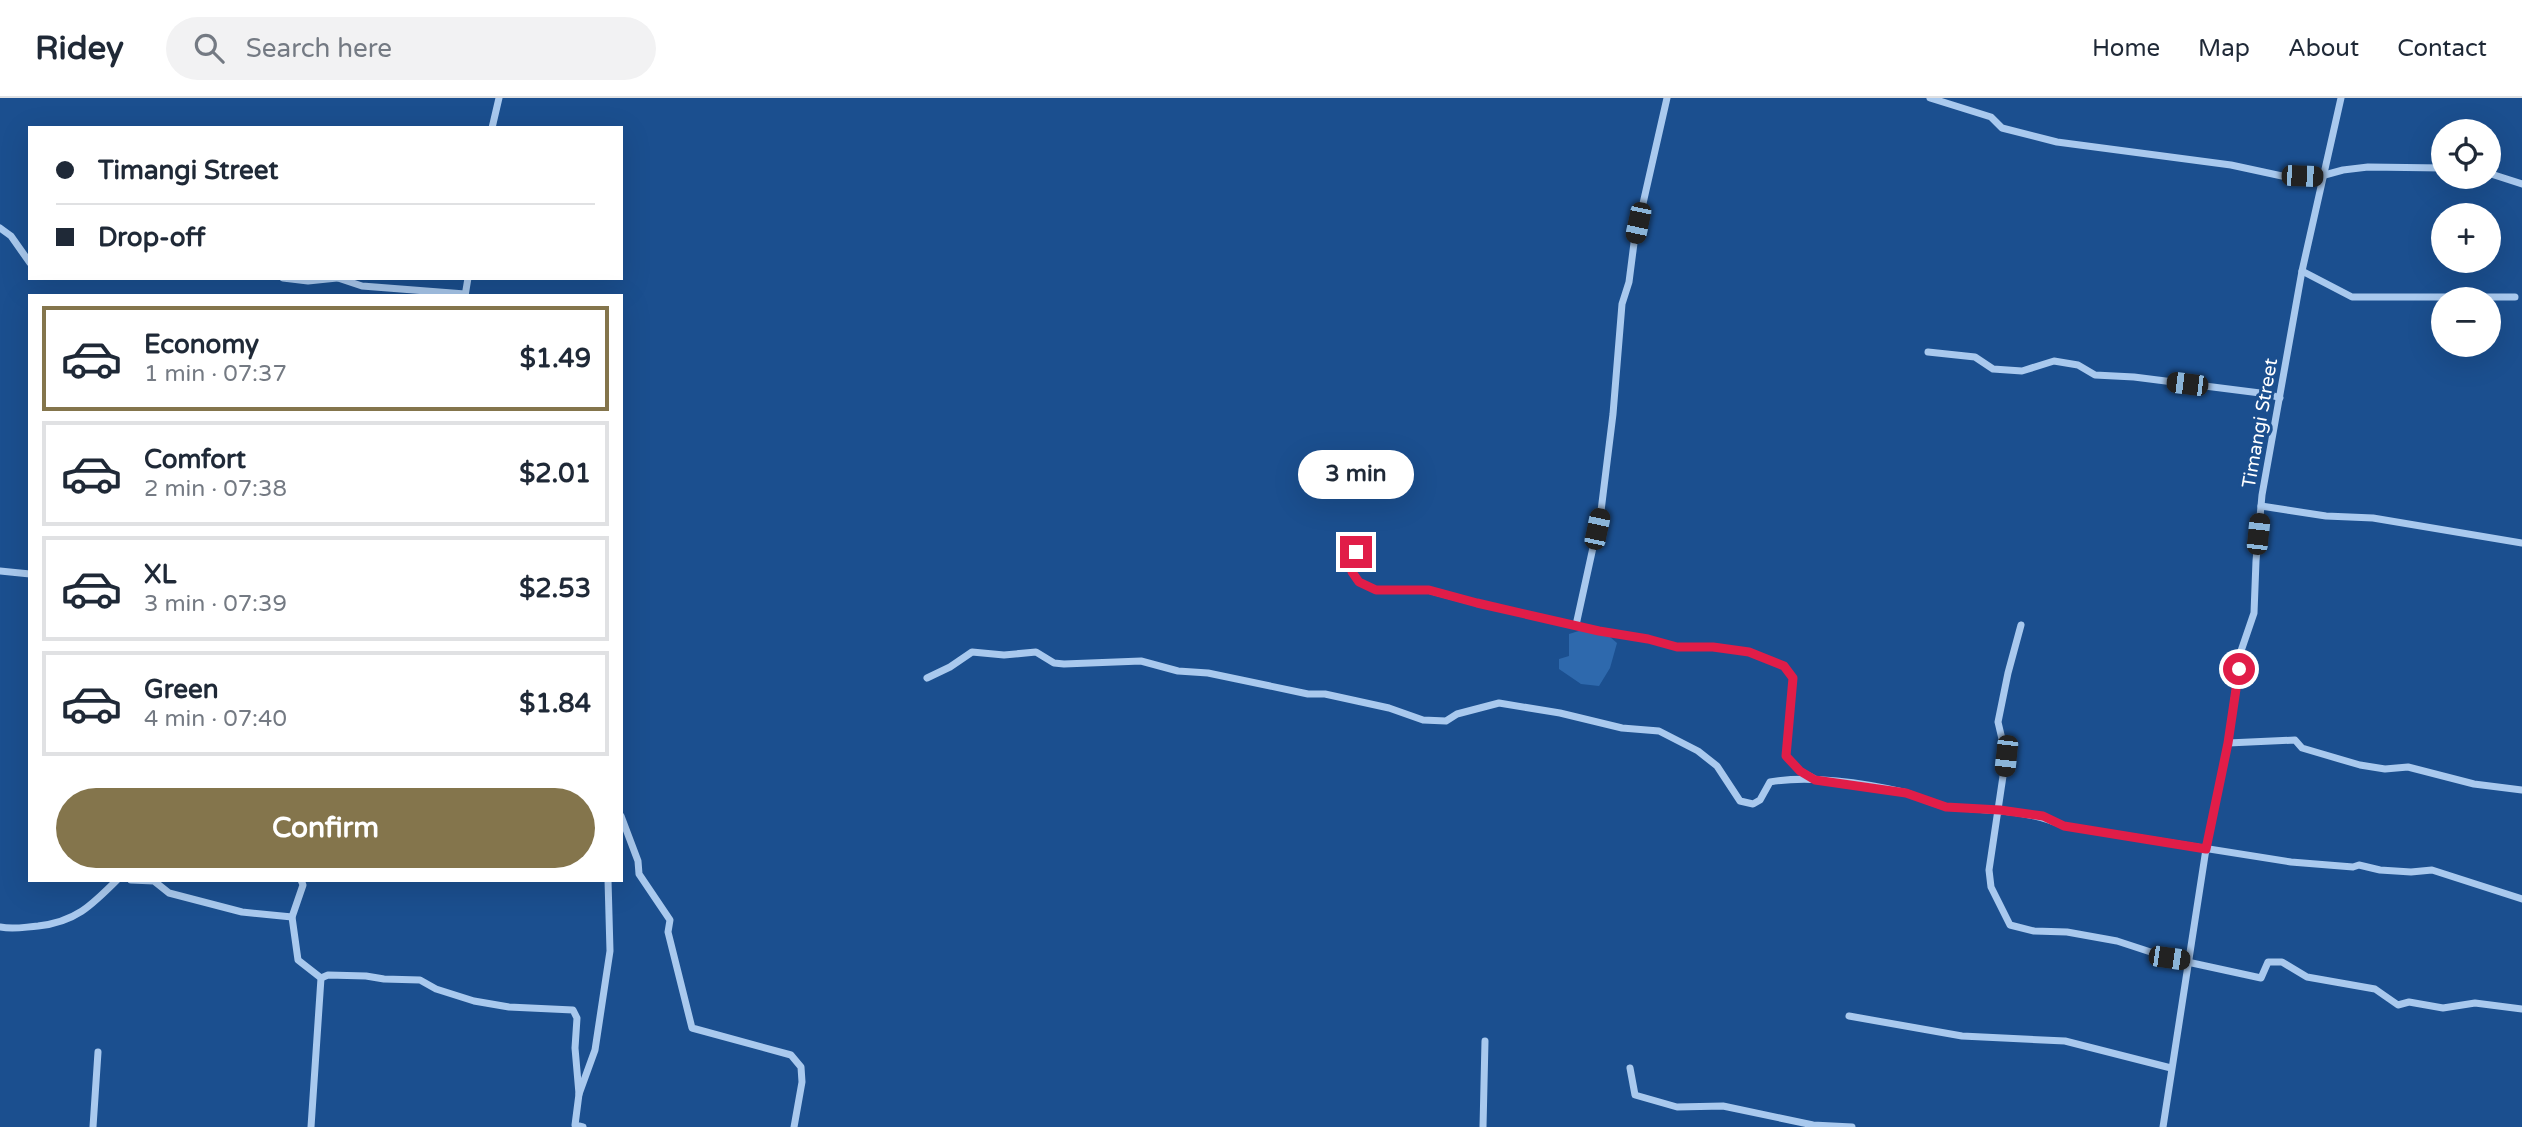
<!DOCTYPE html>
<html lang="en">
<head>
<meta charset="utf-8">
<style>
  :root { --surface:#fff; --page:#f2f2f3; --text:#1f2937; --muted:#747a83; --line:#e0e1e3; --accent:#84754c }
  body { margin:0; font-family:"Varela Round",sans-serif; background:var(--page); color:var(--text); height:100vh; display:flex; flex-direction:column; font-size:26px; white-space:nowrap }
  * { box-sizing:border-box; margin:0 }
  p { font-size:23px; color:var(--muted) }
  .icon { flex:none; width:38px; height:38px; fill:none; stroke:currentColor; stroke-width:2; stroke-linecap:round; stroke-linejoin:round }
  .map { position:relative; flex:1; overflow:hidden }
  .drawer { position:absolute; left:28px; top:196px; width:595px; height:588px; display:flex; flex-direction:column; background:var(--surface); border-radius:0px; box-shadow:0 7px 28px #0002 }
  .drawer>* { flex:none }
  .top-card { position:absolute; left:28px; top:28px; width:595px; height:154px; border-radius:0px; box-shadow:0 7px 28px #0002; display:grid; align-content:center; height:154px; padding:0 28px; background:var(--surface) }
  .fabs { position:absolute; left:2431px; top:21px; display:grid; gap:14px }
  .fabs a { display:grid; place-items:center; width:70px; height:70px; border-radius:50%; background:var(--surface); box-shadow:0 7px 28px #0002; font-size:35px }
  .end { position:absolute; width:32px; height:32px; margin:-16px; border:9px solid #e11d48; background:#fff; box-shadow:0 0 0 4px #fff }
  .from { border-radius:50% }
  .bubble { position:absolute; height:49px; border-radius:24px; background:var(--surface); box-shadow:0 7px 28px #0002; font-size:23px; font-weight:700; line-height:49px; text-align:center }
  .car { position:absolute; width:21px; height:42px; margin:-21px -10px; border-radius:9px; box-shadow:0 0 5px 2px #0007; background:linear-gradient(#222 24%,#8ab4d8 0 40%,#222 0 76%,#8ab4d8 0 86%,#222 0) }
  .top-card b { display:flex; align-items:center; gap:24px; height:66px; font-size:26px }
  .top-card b+b { border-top:2px solid var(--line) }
  .top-card i { width:18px; height:18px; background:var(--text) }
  ul { padding:12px 0 0; list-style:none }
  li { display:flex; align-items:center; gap:21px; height:105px; margin:0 14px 10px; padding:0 14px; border:4px solid var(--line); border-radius:0px }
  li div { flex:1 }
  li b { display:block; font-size:26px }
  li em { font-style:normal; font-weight:700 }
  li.on { border-color:var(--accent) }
  li>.icon { width:63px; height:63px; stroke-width:1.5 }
  .primary-button { display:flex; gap:14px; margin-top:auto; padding:14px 28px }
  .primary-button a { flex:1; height:80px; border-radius:42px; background:var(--accent); color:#fff; font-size:28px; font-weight:700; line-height:80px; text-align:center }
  header { display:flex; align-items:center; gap:42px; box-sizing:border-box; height:98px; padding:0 35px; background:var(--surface); border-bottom:2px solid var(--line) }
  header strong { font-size:33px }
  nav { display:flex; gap:38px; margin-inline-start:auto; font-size:24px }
  .search { width:490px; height:63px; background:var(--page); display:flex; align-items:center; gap:18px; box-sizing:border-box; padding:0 24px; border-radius:38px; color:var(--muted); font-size:26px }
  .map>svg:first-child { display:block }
  .green { fill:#2e69ad }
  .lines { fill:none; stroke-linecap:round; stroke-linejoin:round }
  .street { stroke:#a9c9ee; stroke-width:7 }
  .route { stroke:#e11d48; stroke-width:9 }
  .labels { text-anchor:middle; stroke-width:6; stroke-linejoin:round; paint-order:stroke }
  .street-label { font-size:19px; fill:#fff; stroke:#1b4f8f }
</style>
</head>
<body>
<header>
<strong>Ridey</strong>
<div class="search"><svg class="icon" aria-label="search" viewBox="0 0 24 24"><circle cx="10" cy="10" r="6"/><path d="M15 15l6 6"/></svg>Search here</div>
<nav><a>Home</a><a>Map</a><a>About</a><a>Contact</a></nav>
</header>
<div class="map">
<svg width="2522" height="1029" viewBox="0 0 2522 1029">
  <rect width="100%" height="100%" fill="#1b4f8f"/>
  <path class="green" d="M1582 532 1610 539 1617 545 1610 570 1599 588 1581 586 1559 571V561L1569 558V536Z"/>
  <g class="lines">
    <g class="street">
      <path d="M1930 0 1991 19 2002 30 2057 44 2231 67 2282 78H2321L2343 72 2368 69 2443 70"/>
      <path d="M492 30 499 0"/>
      <path d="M2488 75 2522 86"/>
      <path d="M0 130 11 138 30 165"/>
      <path d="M2302 173 2352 199H2515"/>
      <path d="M283 180 308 183 337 180"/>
      <path d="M338 180 362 188 465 196"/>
      <path d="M465 198 468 180"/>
      <path d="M1928 254 1975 259 1993 271 2022 273 2054 263 2078 267 2095 277 2134 279 2268 296 2280 300"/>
      <path d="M2261 408 2326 418 2373 420 2522 445"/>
      <path d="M1356 454 1353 462 1352 474 1359 484 1376 492H1428L1477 505 1599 533 1648 541 1677 549H1713L1749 554 1784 568 1793 580 1786 658 1800 673 1815 681"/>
      <path d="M0 473 30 476"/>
      <path d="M1576 527 1601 413 1613 316 1622 206 1629 184 1634 145 1667 0"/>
      <path d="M2021 527 2008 575 1998 624 2006 658 1989 772 1991 789 2010 827 2034 833 2067 834 2117 843 2169 860 2261 880 2268 864H2282L2307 879 2375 891 2398 907 2409 904 2443 910 2475 905 2522 911"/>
      <path d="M927 580 950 569 972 554 1004 557 1036 554 1054 565 1064 566 1141 563 1178 573 1208 575 1308 596H1325L1389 610 1423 622 1446 623 1457 616 1499 605 1560 615 1622 630 1659 633 1698 653 1717 668 1740 703 1753 706 1760 702 1770 684C1810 677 1864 685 1903 694 1919 698 1933 707 1949 709 1989 713 2028 711 2064 728L2291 764 2353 769 2359 767 2380 772 2411 774 2432 772 2522 801"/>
      <path d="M2228 645 2295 642 2302 650 2360 667 2385 671 2408 669 2474 686 2522 692"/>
      <path d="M621 718 638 763 639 776 670 822 668 834 692 930 791 957 801 969 802 984 794 1029"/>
      <path d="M131 782 154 783 169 795 242 814 292 819"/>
      <path d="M301 782 303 787 292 819 298 862 321 880 311 1029"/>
      <path d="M0 829C14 832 24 829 38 828 75 824 91 808 117 782"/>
      <path d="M321 880 328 877 366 878 384 881 420 882 436 891 474 903 509 909 573 912 577 920 575 950 579 996"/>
      <path d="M1849 918 1962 938 2065 943 2171 970"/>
      <path d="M1630 970 1635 997 1677 1009 1723 1008 1813 1027 1852 1029"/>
      <path d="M93 1029 98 954"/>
      <path d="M583 1029 575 1027 579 996 595 952 610 853 608 782"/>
      <path d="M1483 1029 1485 943"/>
      <path d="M2163 1029 2206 751 2228 645 2241 553 2254 515 2256 463 2262 397 2302 173 2341 0"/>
    </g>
  </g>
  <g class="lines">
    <path class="route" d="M1356 454 1353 461 1352 474 1359 484 1376 492H1429L1477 505 1599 533 1648 541 1677 549H1713L1749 554 1784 568 1793 580 1786 658 1800 673 1815 682 1906 695 1946 709 2000 712 2043 718 2064 728 2206 751 2228 645 2239 571"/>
  </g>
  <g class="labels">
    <g class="street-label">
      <text transform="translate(2259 325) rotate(-80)" y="7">Timangi Street</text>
    </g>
  </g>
</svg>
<div class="fabs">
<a><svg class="icon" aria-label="locate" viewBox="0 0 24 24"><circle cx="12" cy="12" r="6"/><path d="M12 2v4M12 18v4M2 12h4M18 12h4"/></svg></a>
<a>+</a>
<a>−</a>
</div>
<i class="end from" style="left:2239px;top:571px"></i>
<i class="end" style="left:1356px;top:454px"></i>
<div class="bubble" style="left:1298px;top:352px;width:116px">3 min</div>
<i class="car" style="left:2302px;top:78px;rotate:92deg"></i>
<i class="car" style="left:1638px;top:125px;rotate:192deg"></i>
<i class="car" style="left:2187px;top:286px;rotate:277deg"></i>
<i class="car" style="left:1597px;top:431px;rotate:12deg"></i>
<i class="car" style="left:2258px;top:436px;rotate:6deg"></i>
<i class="car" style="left:2006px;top:658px;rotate:186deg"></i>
<i class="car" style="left:2169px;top:860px;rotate:98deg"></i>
<div class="top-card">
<b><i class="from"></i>Timangi Street</b>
<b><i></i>Drop-off</b>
</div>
<section class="drawer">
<ul>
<li class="on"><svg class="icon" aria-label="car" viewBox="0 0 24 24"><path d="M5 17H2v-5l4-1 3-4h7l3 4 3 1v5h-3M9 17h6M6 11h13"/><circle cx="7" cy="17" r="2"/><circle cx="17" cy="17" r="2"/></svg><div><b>Economy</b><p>1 min · 07:37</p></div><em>$1.49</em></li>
<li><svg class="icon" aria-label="car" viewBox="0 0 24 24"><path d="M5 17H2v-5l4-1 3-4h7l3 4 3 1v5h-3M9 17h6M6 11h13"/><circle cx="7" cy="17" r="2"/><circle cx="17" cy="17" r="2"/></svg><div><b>Comfort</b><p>2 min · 07:38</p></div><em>$2.01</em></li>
<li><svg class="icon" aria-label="car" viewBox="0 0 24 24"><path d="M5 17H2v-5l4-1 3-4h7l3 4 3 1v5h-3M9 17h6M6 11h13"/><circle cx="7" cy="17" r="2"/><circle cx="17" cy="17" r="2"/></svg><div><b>XL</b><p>3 min · 07:39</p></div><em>$2.53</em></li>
<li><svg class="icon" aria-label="car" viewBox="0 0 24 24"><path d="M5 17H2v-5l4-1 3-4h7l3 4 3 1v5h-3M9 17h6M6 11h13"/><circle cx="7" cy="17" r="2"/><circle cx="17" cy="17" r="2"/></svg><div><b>Green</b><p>4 min · 07:40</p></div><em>$1.84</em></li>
</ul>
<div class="primary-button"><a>Confirm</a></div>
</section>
</div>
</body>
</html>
